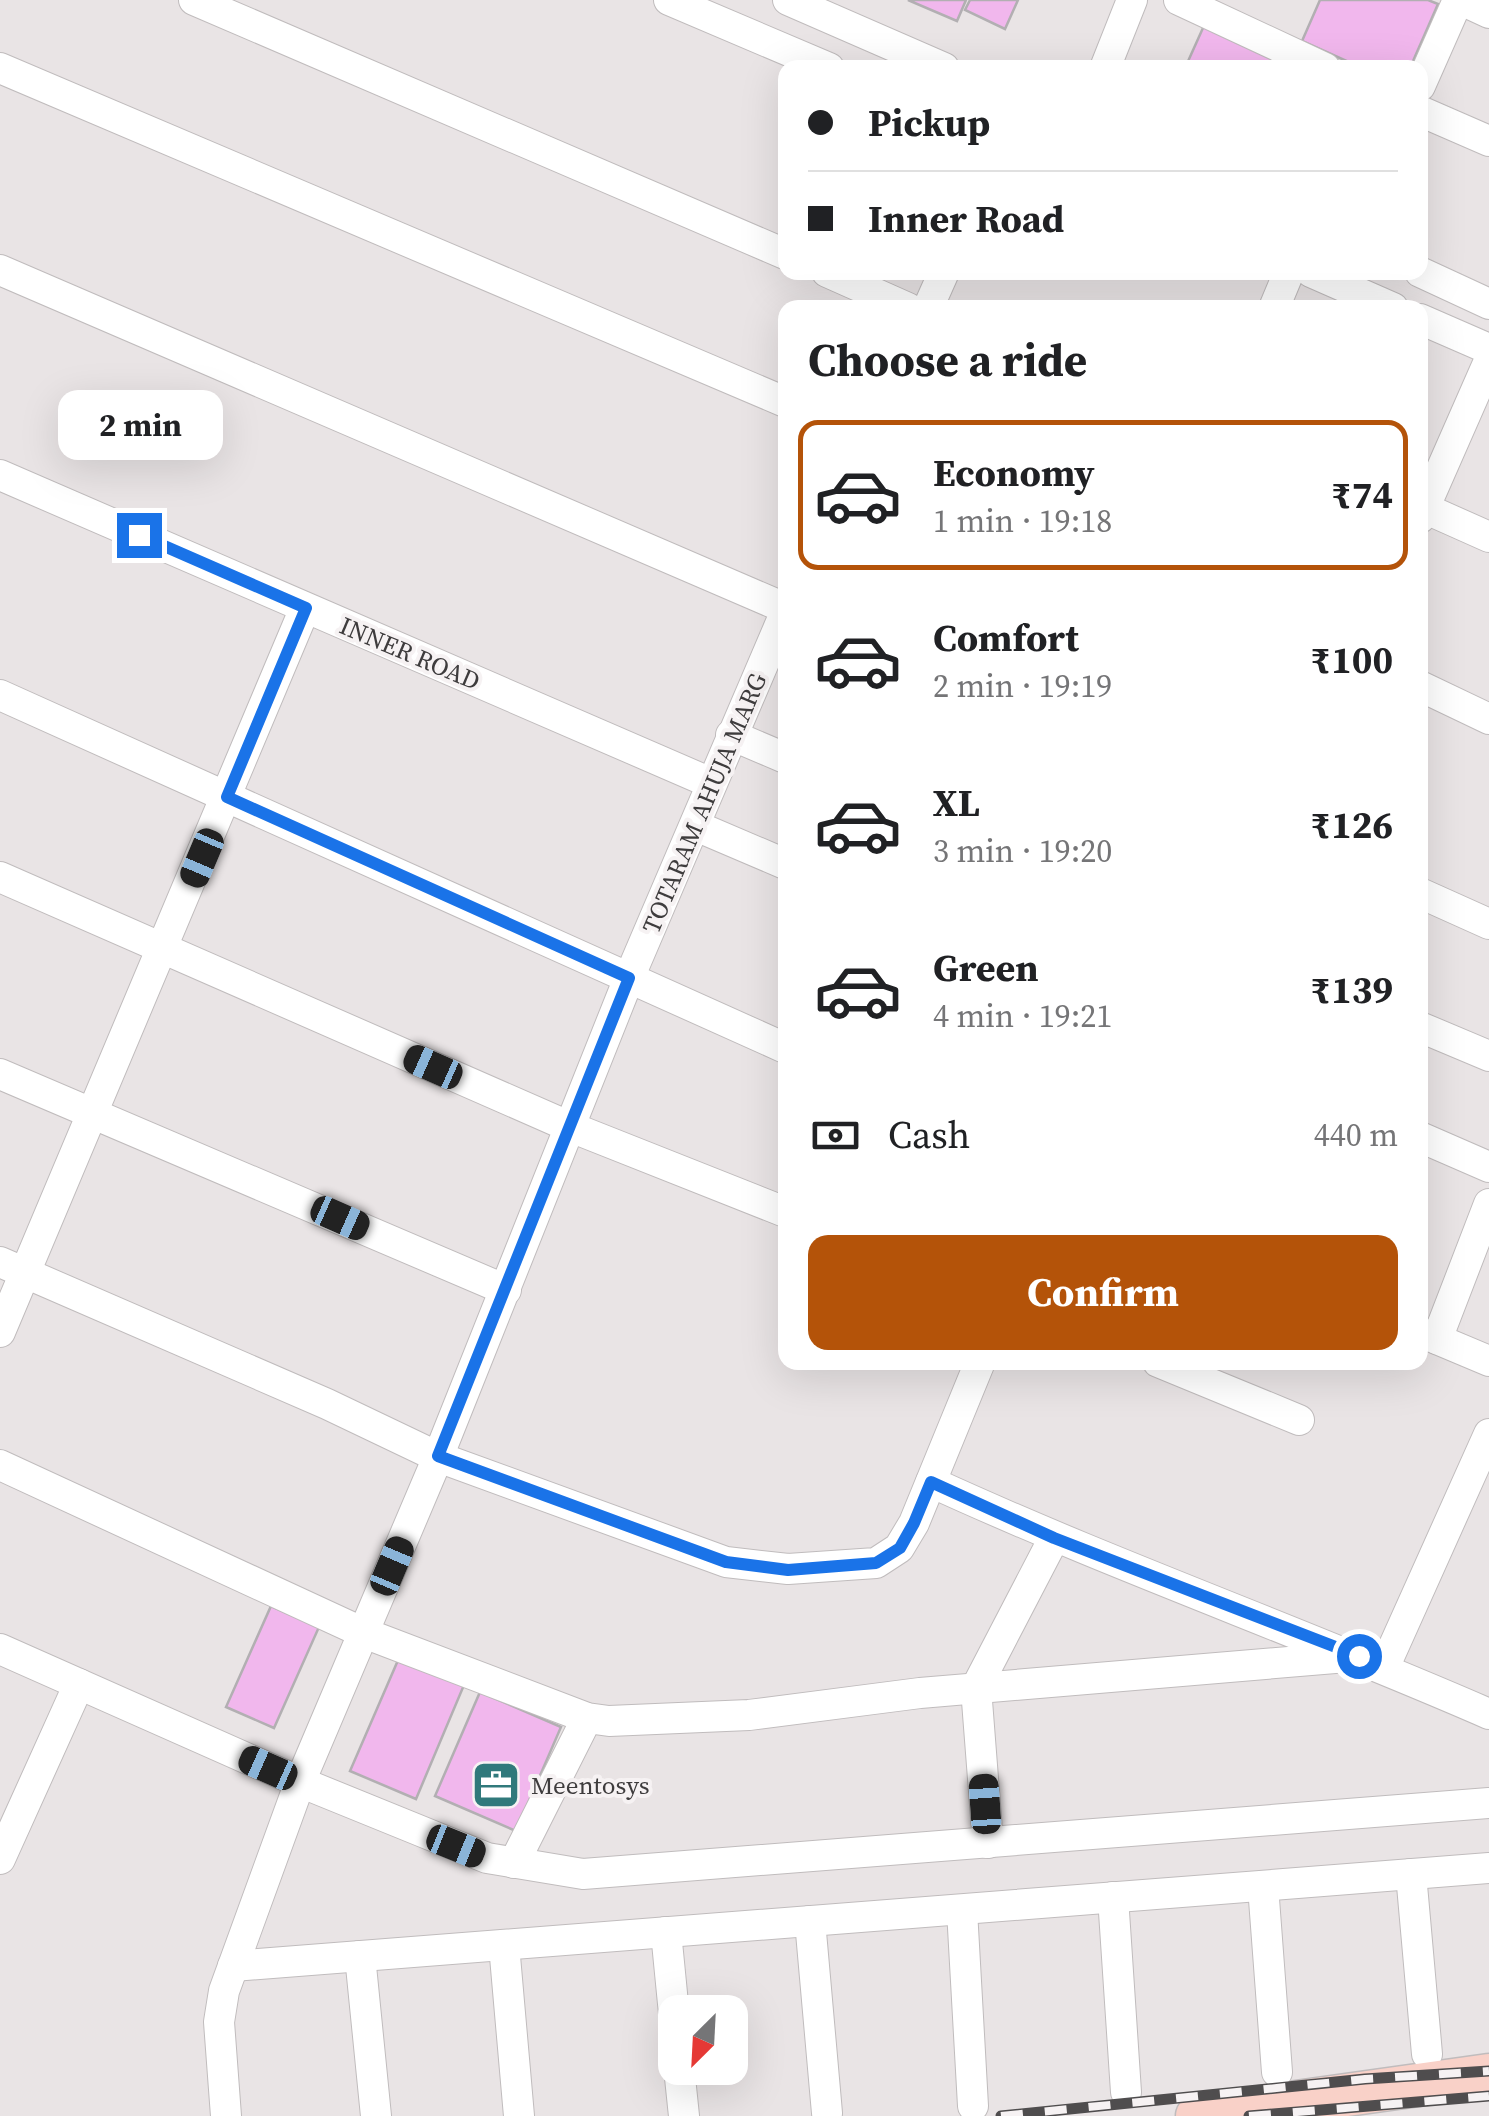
<!DOCTYPE html>
<html lang="en">
<head>
<meta charset="utf-8">
<style>
  :root { --surface:#fff; --page:#f2f2f2; --text:#202124; --muted:#757577; --line:#e0e0e0; --accent:#b45309 }
  body { margin:0; font-family:"Source Serif 4",serif; background:var(--page); color:var(--text); height:100vh; display:flex; flex-direction:column; font-size:38px; white-space:nowrap }
  * { box-sizing:border-box; margin:0 }
  p { font-size:32px; color:var(--muted) }
  .icon { flex:none; width:55px; height:55px; fill:none; stroke:currentColor; stroke-width:2; stroke-linecap:round; stroke-linejoin:round }
  .map { position:relative; flex:1; overflow:hidden }
  .side { position:absolute; left:778px; top:300px; width:650px; height:1070px; display:flex; flex-direction:column; background:var(--surface); border-radius:20px; box-shadow:0 10px 40px #0002 }
  .side>* { flex:none }
  .hud { position:absolute; left:778px; top:60px; width:650px; height:220px; border-radius:20px; box-shadow:0 10px 40px #0002; display:grid; align-content:center; height:220px; padding:0 30px; background:var(--surface) }
  .needle { width:65px; rotate:204deg }
  .tools { position:absolute; left:658px; top:1995px; display:grid; gap:20px }
  .tools a { display:grid; place-items:center; width:90px; height:90px; border-radius:20px; background:var(--surface); box-shadow:0 10px 40px #0002; font-size:50px }
  .end { position:absolute; width:45px; height:45px; margin:-22px; border:12px solid #1a73e8; background:#fff; box-shadow:0 0 0 5px #fff }
  .from { border-radius:50% }
  .bubble { position:absolute; height:70px; border-radius:20px; background:var(--surface); box-shadow:0 10px 40px #0002; font-size:32px; font-weight:700; line-height:70px; text-align:center }
  .car { position:absolute; width:30px; height:60px; margin:-30px -15px; border-radius:12px; box-shadow:0 0 8px 2px #0007; background:linear-gradient(#222 24%,#8ab4d8 0 40%,#222 0 76%,#8ab4d8 0 86%,#222 0) }
  .hud b { display:flex; align-items:center; gap:35px; height:95px; font-size:38px }
  .hud b+b { border-top:2px solid var(--line) }
  .hud i { width:25px; height:25px; background:var(--text) }
  ul { padding:0; list-style:none }
  li { display:flex; align-items:center; gap:30px; height:150px; margin:0 20px 15px; padding:0 10px; border:5px solid transparent; border-radius:20px }
  li div { flex:1 }
  li b { display:block; font-size:38px }
  li em { font-style:normal; font-weight:700 }
  li.on { border-color:var(--accent) }
  li>.icon { width:90px; height:90px; stroke-width:1.5 }
  h2 { padding:0 30px; font-size:45px; line-height:120px }
  .pay { display:flex; align-items:center; gap:25px; height:110px; padding:0 30px; font-size:38px }
  .pay p { margin-inline-start:auto }
  .cta { display:flex; gap:20px; margin-top:auto; padding:20px 30px }
  .cta a { flex:1; height:115px; border-radius:20px; background:var(--accent); color:#fff; font-size:40px; font-weight:700; line-height:115px; text-align:center }
  .map>svg:first-child { display:block }
  .building { fill:#f1b7ed; stroke:#b2afb2; stroke-width:2.5 }
  .lines { fill:none; stroke-linecap:round; stroke-linejoin:round }
  .minor-casing { stroke:#c0bcbd; stroke-width:32 }
  .secondary-casing { stroke:#c0bcbd; stroke-width:45 }
  .minor { stroke:#fff; stroke-width:30 }
  .secondary { stroke:#f9d1c8; stroke-width:42 }
  .rail-casing { stroke:#4f4d4e; stroke-width:11 }
  .rail { stroke:#f6f2f3; stroke-width:8; stroke-dasharray:22; stroke-linecap:butt }
  .route { stroke:#1a73e8; stroke-width:12 }
  .labels { text-anchor:middle; stroke-width:8; stroke-linejoin:round; paint-order:stroke }
  .street-label { font-size:25px; fill:#3e3c3d; stroke:#f6f2f3 }
  .poi-label { font-size:25px; fill:#3e3c3d; stroke:#f6f2f3; text-anchor:start }
</style>
</head>
<body>
<div class="map">
<svg width="1489" height="2116" viewBox="0 0 1489 2116">
  <rect width="100%" height="100%" fill="#e9e4e5"/>
  <g class="building">
    <path d="M908 0H966L957 21Z"/>
    <path d="M970 0H1018L1005 29 965 10Z"/>
    <path d="M1320 0H1428L1438 4 1410 68H1362L1302 41Z"/>
    <path d="M1207 19 1288 68H1185Z"/>
    <path d="M271 1606 319 1627 274 1728 226 1707Z"/>
    <path d="M399 1658 464 1685 416 1799 350 1771Z"/>
    <path d="M480 1692 561 1727 516 1831 435 1796Z"/>
  </g>
  <g class="lines">
    <g class="minor-casing">
      <g id="minor">
        <path d="M194 0 785 254"/>
        <path d="M669 0 829 68"/>
        <path d="M788 0 944 68"/>
        <path d="M1179 0 1325 68"/>
        <path d="M1461 0 1489 13"/>
        <path d="M0 68 785 402"/>
        <path d="M1105 68 1132 0"/>
        <path d="M1420 86 1458 0"/>
        <path d="M1420 111 1489 141"/>
        <path d="M0 270 785 608"/>
        <path d="M827 272 908 308"/>
        <path d="M1311 272 1393 308"/>
        <path d="M1420 272 1489 304"/>
        <path d="M928 308 944 272"/>
        <path d="M1274 308 1289 272"/>
        <path d="M1420 319 1489 349"/>
        <path d="M0 475 711 783"/>
        <path d="M1424 508 1489 537"/>
        <path d="M1420 518 1489 361"/>
        <path d="M1420 686 1489 719"/>
        <path d="M0 695 785 1048"/>
        <path d="M731 735 785 758"/>
        <path d="M696 826 785 864"/>
        <path d="M0 877 568 1126 785 1212"/>
        <path d="M1420 893 1489 924"/>
        <path d="M1420 1027 1489 1056"/>
        <path d="M0 1074 506 1290"/>
        <path d="M1420 1137 1489 1167"/>
        <path d="M0 1262 327 1404 438 1457 726 1562 788 1569 876 1563 899 1548 914 1523 980 1362"/>
        <path d="M0 1332 305 608"/>
        <path d="M1420 1332 1489 1361"/>
        <path d="M1437 1339 1489 1204"/>
        <path d="M1158 1362 1299 1420"/>
        <path d="M0 1465 364 1633 587 1718 609 1721 749 1715 920 1693 1359 1656"/>
        <path d="M931 1482C1114 1566 1304 1633 1489 1714"/>
        <path d="M0 1649 300 1782 487 1858 583 1874 1489 1803"/>
        <path d="M1384 1668 1489 1434"/>
        <path d="M988 1843 976 1688 1054 1538"/>
        <path d="M0 1859 79 1684"/>
        <path d="M514 1863 587 1718"/>
        <path d="M1411 1874 1427 2054"/>
        <path d="M1263 1886 1277 2072"/>
        <path d="M1113 1897 1126 2092"/>
        <path d="M962 1910 973 2106"/>
        <path d="M810 1921 827 2113"/>
        <path d="M666 1932 675 2024"/>
        <path d="M504 1945 519 2116"/>
        <path d="M360 1956 376 2116"/>
        <path d="M233 1966 1489 1868"/>
        <path d="M679 2068 684 2116"/>
        <path d="M226 2116 219 2022 224 1991 300 1782 438 1457 629 978 785 613"/>
      </g>
    </g>
    <g class="secondary-casing">
      <path id="secondary" d="M1197 2116 1489 2075"/>
    </g>
    <use href="#minor" class="minor"/>
    <use href="#secondary" class="secondary"/>
    <g class="rail-casing">
      <g id="rail">
        <path d="M1001 2116 1365 2079 1489 2071"/>
        <path d="M1249 2116 1489 2096"/>
      </g>
    </g>
    <use href="#rail" class="rail"/>
  </g>
  <g class="lines">
    <path class="route" d="M139 535 306 608 227 797 629 978 438 1456 726 1562 788 1570 876 1563 900 1548 914 1523 931 1482 1054 1538 1359 1656"/>
  </g>
  <defs>
    <g id="office-square" transform="scale(2.5)"><rect x="-9" y="-9" width="18" height="18" rx="4" fill="#30797b" stroke="#f6f2f3"/><path d="M-6-3h4V-5.5h4V-3h4V5H-6ZM-1-4.5V-3h2v-1.5ZM-6 0V1H6V0Z" fill="#fff"/></g>
  </defs>
  <g fill-rule="evenodd">
    <use href="#office-square" x="496" y="1785"/>
  </g>
  <g class="labels">
    <g class="street-label">
      <text transform="translate(410 653) rotate(23)" y="9">INNER ROAD</text>
      <text transform="translate(704 803) rotate(-67)" y="9">TOTARAM AHUJA MARG</text>
    </g>
    <g class="poi-label">
      <text x="531" y="1794">Meentosys</text>
    </g>
  </g>
</svg>
<div class="tools">
<a><svg class="needle" viewBox="-14 -14 28 28"><path d="M0-13l5 13h-10z" fill="#e53935"/><path d="M0 13l5-13h-10z" fill="#757577"/></svg></a>
</div>
<i class="end from" style="left:1359px;top:1656px"></i>
<i class="end" style="left:139px;top:535px"></i>
<div class="bubble" style="left:58px;top:390px;width:165px">2 min</div>
<i class="car" style="left:202px;top:858px;rotate:203deg"></i>
<i class="car" style="left:433px;top:1067px;rotate:294deg"></i>
<i class="car" style="left:340px;top:1218px;rotate:114deg"></i>
<i class="car" style="left:392px;top:1566px;rotate:23deg"></i>
<i class="car" style="left:268px;top:1768px;rotate:294deg"></i>
<i class="car" style="left:985px;top:1804px;rotate:356deg"></i>
<i class="car" style="left:456px;top:1846px;rotate:112deg"></i>
<div class="hud">
<b><i class="from"></i>Pickup</b>
<b><i></i>Inner Road</b>
</div>
<section class="side">
<h2>Choose a ride</h2>
<ul>
<li class="on"><svg class="icon" aria-label="car" viewBox="0 0 24 24"><path d="M5 17H2v-5l4-1 3-4h7l3 4 3 1v5h-3M9 17h6M6 11h13"/><circle cx="7" cy="17" r="2"/><circle cx="17" cy="17" r="2"/></svg><div><b>Economy</b><p>1 min · 19:18</p></div><em>₹74</em></li>
<li><svg class="icon" aria-label="car" viewBox="0 0 24 24"><path d="M5 17H2v-5l4-1 3-4h7l3 4 3 1v5h-3M9 17h6M6 11h13"/><circle cx="7" cy="17" r="2"/><circle cx="17" cy="17" r="2"/></svg><div><b>Comfort</b><p>2 min · 19:19</p></div><em>₹100</em></li>
<li><svg class="icon" aria-label="car" viewBox="0 0 24 24"><path d="M5 17H2v-5l4-1 3-4h7l3 4 3 1v5h-3M9 17h6M6 11h13"/><circle cx="7" cy="17" r="2"/><circle cx="17" cy="17" r="2"/></svg><div><b>XL</b><p>3 min · 19:20</p></div><em>₹126</em></li>
<li><svg class="icon" aria-label="car" viewBox="0 0 24 24"><path d="M5 17H2v-5l4-1 3-4h7l3 4 3 1v5h-3M9 17h6M6 11h13"/><circle cx="7" cy="17" r="2"/><circle cx="17" cy="17" r="2"/></svg><div><b>Green</b><p>4 min · 19:21</p></div><em>₹139</em></li>
</ul>
<div class="pay"><svg class="icon" aria-label="cash" viewBox="0 0 24 24"><path d="M3 7h18v10H3z"/><circle cx="12" cy="12" r="2"/></svg>Cash<p>440 m</p></div>
<div class="cta"><a>Confirm</a></div>
</section>
</div>
</body>
</html>
